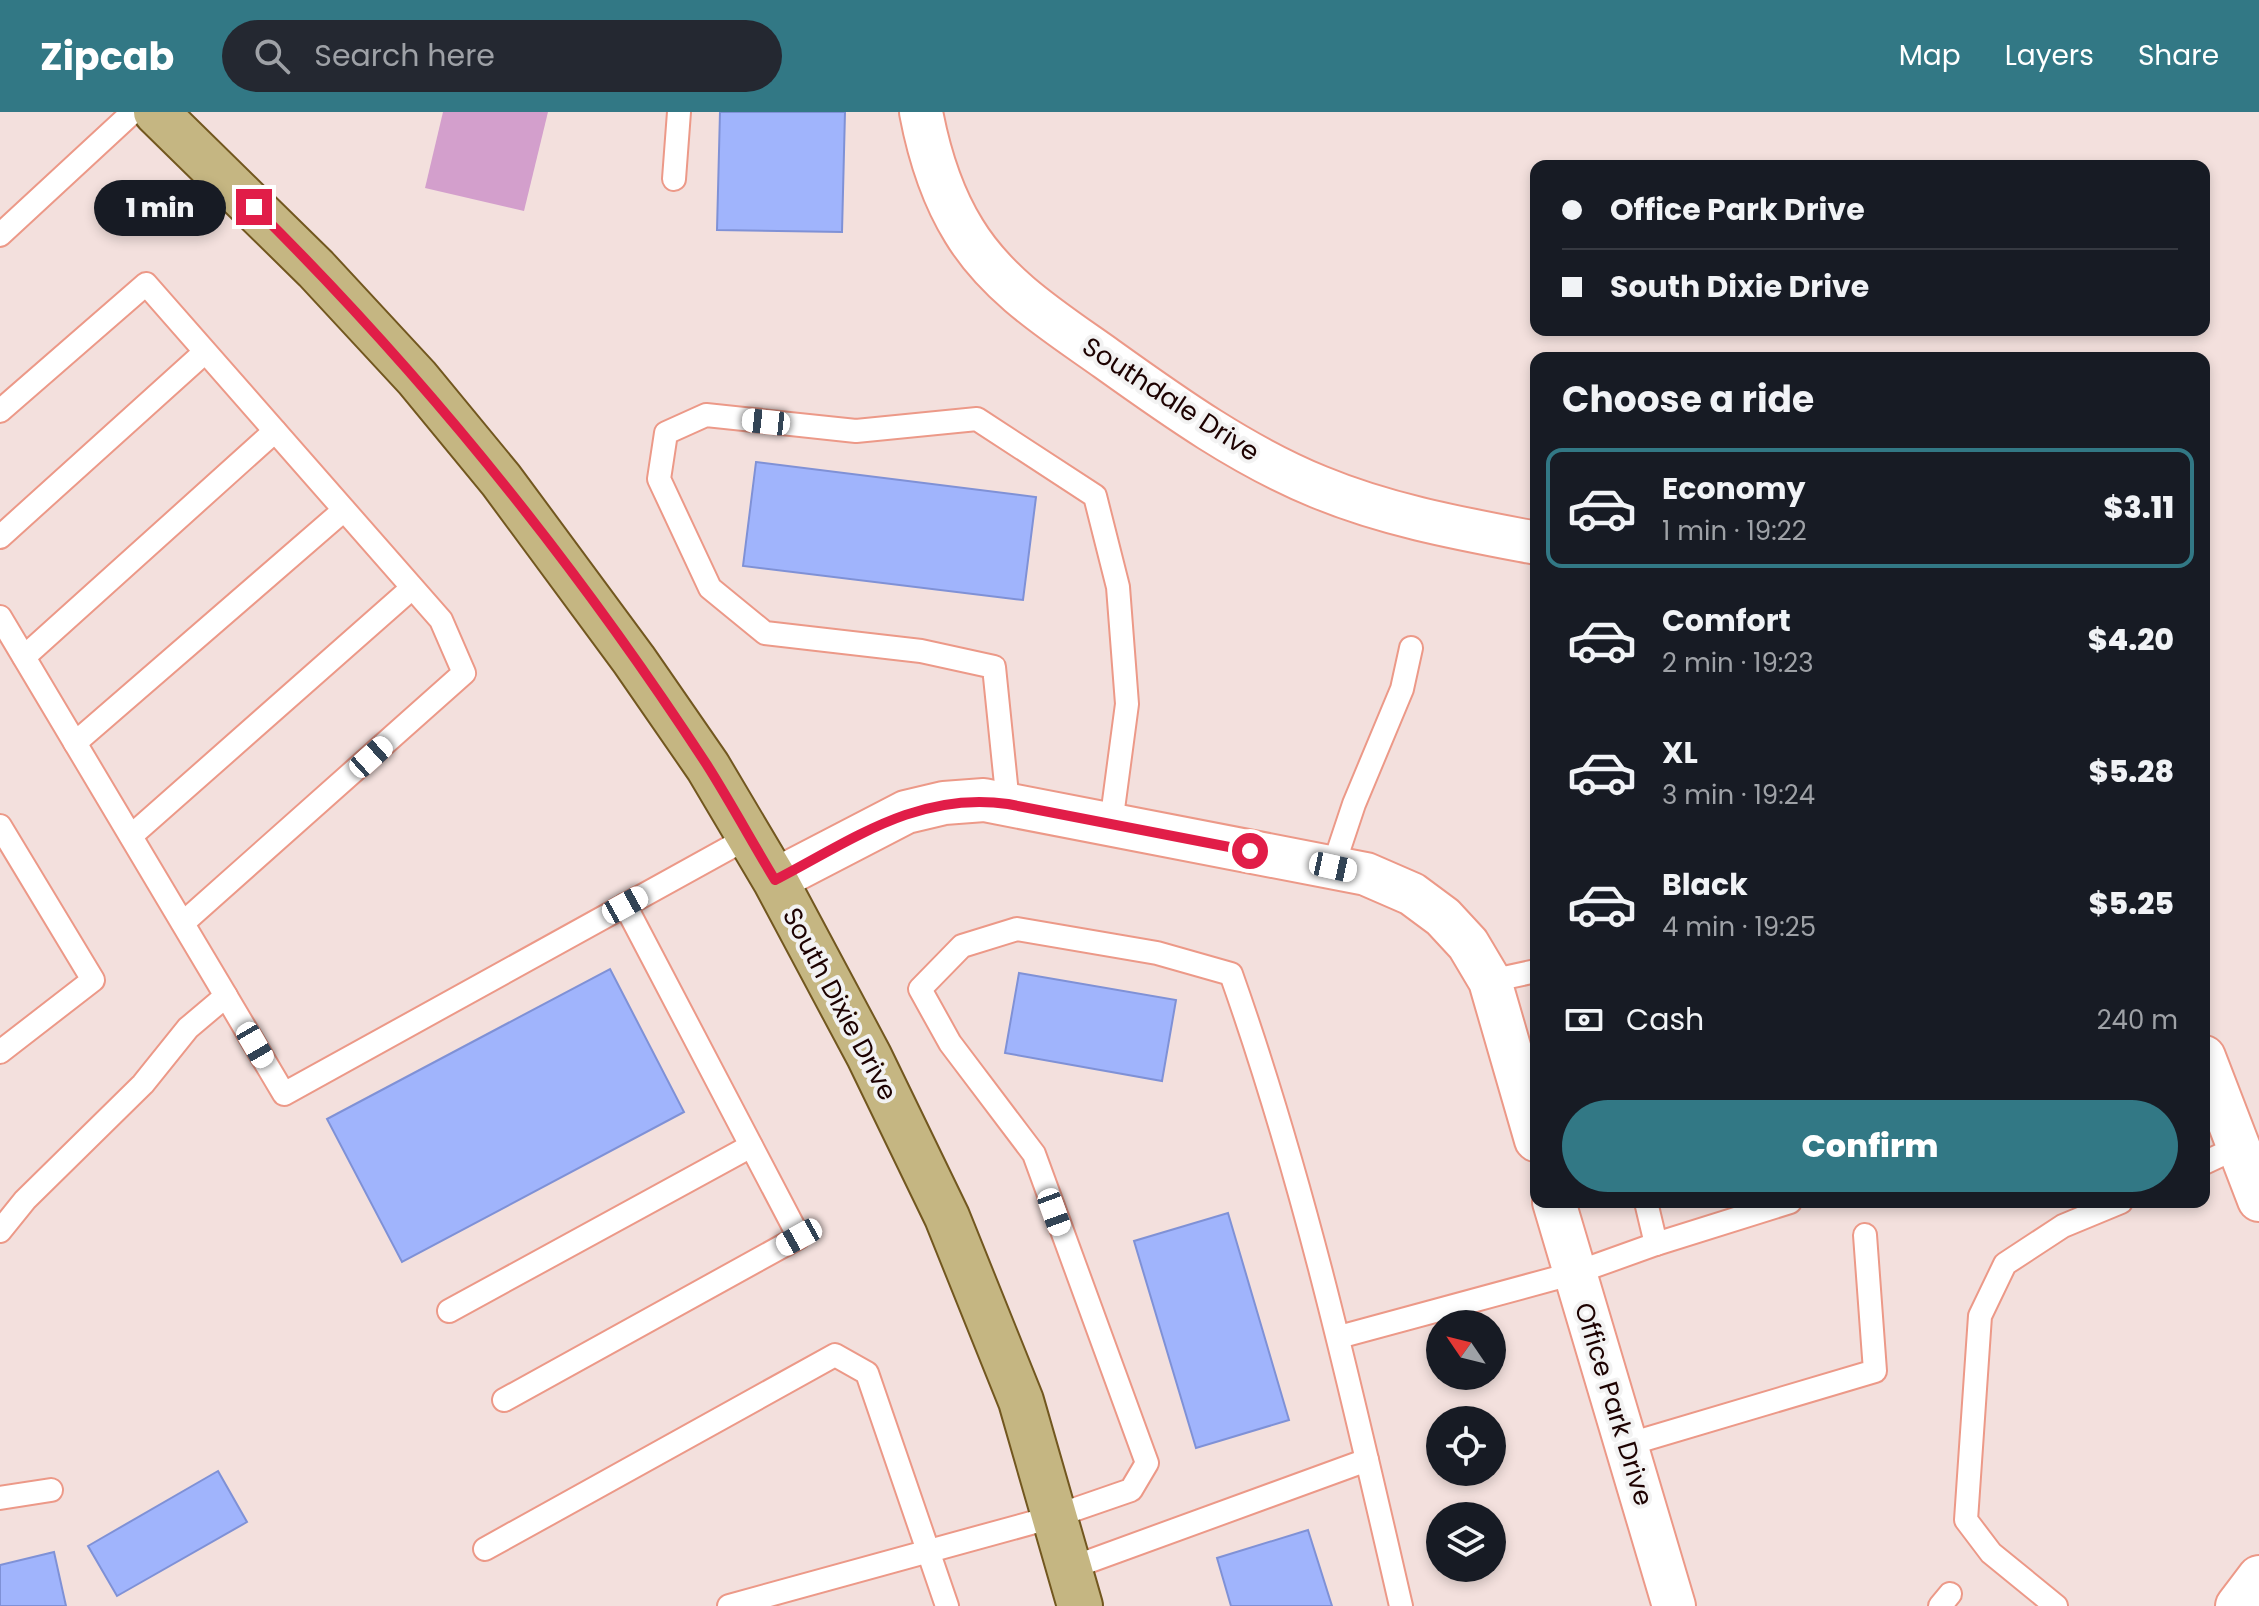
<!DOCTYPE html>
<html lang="en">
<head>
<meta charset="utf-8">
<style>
  :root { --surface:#171b24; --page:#242831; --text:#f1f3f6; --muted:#9ea1a6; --line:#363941; --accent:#327885 }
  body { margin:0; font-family:Poppins,sans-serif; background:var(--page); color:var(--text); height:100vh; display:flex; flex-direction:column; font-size:30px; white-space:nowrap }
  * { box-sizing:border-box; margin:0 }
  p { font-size:26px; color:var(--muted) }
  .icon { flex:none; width:44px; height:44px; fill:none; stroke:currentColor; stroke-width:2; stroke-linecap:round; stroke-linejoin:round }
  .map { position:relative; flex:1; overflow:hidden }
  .drawer { position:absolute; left:1530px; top:240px; width:680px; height:856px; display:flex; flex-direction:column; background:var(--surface); border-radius:16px; box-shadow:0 4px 12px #0003 }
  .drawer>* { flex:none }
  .banner { position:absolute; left:1530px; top:48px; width:680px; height:176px; border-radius:16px; box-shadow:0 4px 12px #0003; display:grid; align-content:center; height:176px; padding:0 32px; background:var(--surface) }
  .needle { width:52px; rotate:305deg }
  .buttons { position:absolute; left:1426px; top:1198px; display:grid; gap:16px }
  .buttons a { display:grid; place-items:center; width:80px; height:80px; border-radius:50%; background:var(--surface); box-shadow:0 4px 12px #0003; font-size:40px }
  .end { position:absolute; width:36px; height:36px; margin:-18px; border:10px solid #e11d48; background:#fff; box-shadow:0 0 0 4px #fff }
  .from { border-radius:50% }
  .bubble { position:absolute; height:56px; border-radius:28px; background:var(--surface); box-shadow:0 4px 12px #0003; font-size:26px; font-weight:800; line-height:56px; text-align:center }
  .car { position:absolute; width:24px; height:48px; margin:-24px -12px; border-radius:10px; box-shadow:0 0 6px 2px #0007; background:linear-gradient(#fff 24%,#345 0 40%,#fff 0 76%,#345 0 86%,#fff 0) }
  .banner b { display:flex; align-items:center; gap:28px; height:76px; font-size:30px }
  .banner b+b { border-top:2px solid var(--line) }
  .banner i { width:20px; height:20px; background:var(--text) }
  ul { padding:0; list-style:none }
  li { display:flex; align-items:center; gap:24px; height:120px; margin:0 16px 12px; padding:0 16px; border:4px solid transparent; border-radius:16px }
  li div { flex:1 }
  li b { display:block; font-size:30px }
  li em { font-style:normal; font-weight:800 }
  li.selected { border-color:var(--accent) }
  li>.icon { width:72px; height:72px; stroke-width:1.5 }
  h2 { padding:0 32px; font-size:36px; line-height:96px }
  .pay { display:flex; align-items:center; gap:20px; height:88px; padding:0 32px; font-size:30px }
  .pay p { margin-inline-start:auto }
  .primary-button { display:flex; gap:16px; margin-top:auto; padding:16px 32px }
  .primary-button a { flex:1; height:92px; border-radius:48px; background:var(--accent); color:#fff; font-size:32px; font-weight:800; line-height:92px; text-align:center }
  header { display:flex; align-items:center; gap:48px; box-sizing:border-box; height:112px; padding:0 40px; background:var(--accent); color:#fff }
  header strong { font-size:38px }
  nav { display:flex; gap:44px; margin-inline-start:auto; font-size:28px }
  .search { width:560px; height:72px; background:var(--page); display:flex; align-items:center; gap:20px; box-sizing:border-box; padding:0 28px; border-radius:44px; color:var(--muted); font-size:30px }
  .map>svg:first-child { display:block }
  .green { fill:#d39fcc }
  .building { fill:#a0b4fc; stroke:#7f91d6; stroke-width:2 }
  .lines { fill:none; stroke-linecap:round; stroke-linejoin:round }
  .service-casing { stroke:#ec9988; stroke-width:26 }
  .minor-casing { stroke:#ec9988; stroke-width:46 }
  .primary-casing { stroke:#72571f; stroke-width:48 }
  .service { stroke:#fff; stroke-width:22 }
  .minor { stroke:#fff; stroke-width:42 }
  .primary { stroke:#c5b682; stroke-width:44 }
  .route { stroke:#e11d48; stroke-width:10 }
  .labels { text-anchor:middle; stroke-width:8; stroke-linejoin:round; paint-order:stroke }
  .street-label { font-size:26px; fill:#1d0201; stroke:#f2f2f2 }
</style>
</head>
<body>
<header>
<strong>Zipcab</strong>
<div class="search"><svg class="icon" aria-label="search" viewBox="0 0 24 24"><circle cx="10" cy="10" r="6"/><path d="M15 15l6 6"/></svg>Search here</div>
<nav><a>Map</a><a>Layers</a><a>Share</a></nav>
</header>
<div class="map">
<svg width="2259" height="1494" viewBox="0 0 2259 1494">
  <rect width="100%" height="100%" fill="#f3e0dd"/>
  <path class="green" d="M443 0H548L524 99 425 76Z"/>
  <g class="building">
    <path d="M720 0H845L842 120 717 118Z"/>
    <path d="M756 350 1036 385 1023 488 743 454Z"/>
    <path d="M610 857 684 1000 402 1150 327 1007Z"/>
    <path d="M1019 861 1176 888 1162 969 1005 941Z"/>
    <path d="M1228 1101 1289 1308 1196 1336 1134 1129Z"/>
    <path d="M218 1359 247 1410 117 1484 88 1434Z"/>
    <path d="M1308 1418 1332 1494H1231L1217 1446Z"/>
    <path d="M54 1440 66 1494H0V1453Z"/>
  </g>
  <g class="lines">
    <g class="service-casing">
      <g id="service">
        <path d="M674 67 679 0"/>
        <path d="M0 123 133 0"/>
        <path d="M0 299 146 172 441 508 464 561 183 811"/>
        <path d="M0 425 205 240"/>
        <path d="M0 505 226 884 188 916 143 972 25 1088 0 1119"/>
        <path d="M24 545 275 319"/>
        <path d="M75 631 344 398"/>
        <path d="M1008 692 994 555 921 539 765 521 710 476 659 367 666 321 706 303 856 319 977 307 1095 384 1118 475 1127 592 1111 712"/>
        <path d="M0 714 93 868 0 940"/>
        <path d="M131 724 412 476"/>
        <path d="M1333 755 1354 692 1402 577 1411 536"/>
        <path d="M1490 869 1536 859"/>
        <path d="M226 884 284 982 749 725"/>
        <path d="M2204 1051 2238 1035"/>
        <path d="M1646 1090 1656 1132"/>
        <path d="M449 1199 751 1034"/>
        <path d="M1339 1225 1575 1161 1656 1132 1790 1090"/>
        <path d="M504 1288 799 1125 625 793"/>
        <path d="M1626 1333 1875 1259 1865 1123"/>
        <path d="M0 1386 51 1378"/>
        <path d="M485 1437 835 1243 867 1261 947 1494"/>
        <path d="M1068 1457 1367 1348"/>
        <path d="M729 1494 1053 1405 1131 1378 1147 1351 1034 1042 950 931 920 877 962 834 1017 817 1157 841 1231 862C1304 1068 1352 1282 1401 1494"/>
        <path d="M1940 1494 1950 1482"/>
        <path d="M2056 1494 1991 1441 1966 1408 1980 1204 2005 1152 2063 1114 2121 1090"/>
      </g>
    </g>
    <g class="minor-casing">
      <g id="minor">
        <path d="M921 0C929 42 941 82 964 119 998 175 1055 210 1107 247 1174 295 1243 344 1319 375 1389 404 1463 417 1536 431"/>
        <path d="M775 768 906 700 944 691 984 688 1366 762 1412 782 1443 805 1468 832 1490 869 1536 1028"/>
        <path d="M2204 945 2259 1088"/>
        <path d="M1554 1090 1674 1494"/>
        <path d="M2237 1494 2259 1465"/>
      </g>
    </g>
    <g class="primary-casing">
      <path id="primary" d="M156 0 316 157 417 266 501 368 634 548 708 655 775 768 869 944 947 1105 1021 1289 1080 1494"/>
    </g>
    <use href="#service" class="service"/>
    <use href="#minor" class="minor"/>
    <use href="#primary" class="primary"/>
  </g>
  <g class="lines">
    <path class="route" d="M254 95C425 264 576 452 707 653 731 691 752 730 775 768 852 728 918 679 1008 692L1250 739"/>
  </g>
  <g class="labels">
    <g class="street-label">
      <text transform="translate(1171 287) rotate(33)" y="9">Southdale Drive</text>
      <text transform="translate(840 892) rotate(62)" y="9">South Dixie Drive</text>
      <text transform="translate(1614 1292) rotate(73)" y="9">Office Park Drive</text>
    </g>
  </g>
</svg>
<div class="buttons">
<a><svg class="needle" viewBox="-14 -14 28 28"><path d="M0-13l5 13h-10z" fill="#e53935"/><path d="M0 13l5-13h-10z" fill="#9ea1a6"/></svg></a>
<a><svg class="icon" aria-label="locate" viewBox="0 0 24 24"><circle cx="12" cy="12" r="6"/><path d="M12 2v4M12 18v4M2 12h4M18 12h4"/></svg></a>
<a><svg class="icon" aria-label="layers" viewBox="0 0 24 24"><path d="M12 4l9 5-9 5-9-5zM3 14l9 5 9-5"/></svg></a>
</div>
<i class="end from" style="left:1250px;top:739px"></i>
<i class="end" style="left:254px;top:95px"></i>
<div class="bubble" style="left:94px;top:68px;width:132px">1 min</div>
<i class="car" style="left:766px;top:310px;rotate:276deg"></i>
<i class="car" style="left:371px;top:645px;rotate:48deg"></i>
<i class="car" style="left:1333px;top:755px;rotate:102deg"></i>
<i class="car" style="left:625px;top:793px;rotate:61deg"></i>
<i class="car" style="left:255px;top:933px;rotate:150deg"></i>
<i class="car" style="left:1054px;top:1100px;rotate:160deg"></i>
<i class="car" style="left:799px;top:1125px;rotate:241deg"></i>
<div class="banner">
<b><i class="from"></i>Office Park Drive</b>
<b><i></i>South Dixie Drive</b>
</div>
<section class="drawer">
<h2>Choose a ride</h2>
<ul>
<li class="selected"><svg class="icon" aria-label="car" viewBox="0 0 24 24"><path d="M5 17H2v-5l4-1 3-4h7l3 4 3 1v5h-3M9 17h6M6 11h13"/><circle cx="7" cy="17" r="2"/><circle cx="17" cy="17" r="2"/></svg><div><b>Economy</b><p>1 min · 19:22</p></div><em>$3.11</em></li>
<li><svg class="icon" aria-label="car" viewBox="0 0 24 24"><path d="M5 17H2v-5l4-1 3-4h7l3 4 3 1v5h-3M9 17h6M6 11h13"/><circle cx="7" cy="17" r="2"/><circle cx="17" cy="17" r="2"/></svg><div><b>Comfort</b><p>2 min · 19:23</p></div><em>$4.20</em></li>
<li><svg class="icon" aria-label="car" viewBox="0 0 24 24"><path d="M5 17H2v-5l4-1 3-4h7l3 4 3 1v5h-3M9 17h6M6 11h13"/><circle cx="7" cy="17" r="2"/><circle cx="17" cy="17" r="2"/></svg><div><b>XL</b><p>3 min · 19:24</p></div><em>$5.28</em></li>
<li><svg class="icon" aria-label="car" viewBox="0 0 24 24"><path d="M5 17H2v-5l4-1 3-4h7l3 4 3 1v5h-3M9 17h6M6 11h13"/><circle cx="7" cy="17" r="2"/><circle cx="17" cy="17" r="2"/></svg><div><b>Black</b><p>4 min · 19:25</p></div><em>$5.25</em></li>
</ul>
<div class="pay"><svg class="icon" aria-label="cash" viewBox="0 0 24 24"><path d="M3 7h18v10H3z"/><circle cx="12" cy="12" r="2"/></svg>Cash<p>240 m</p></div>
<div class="primary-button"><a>Confirm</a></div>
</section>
</div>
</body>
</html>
